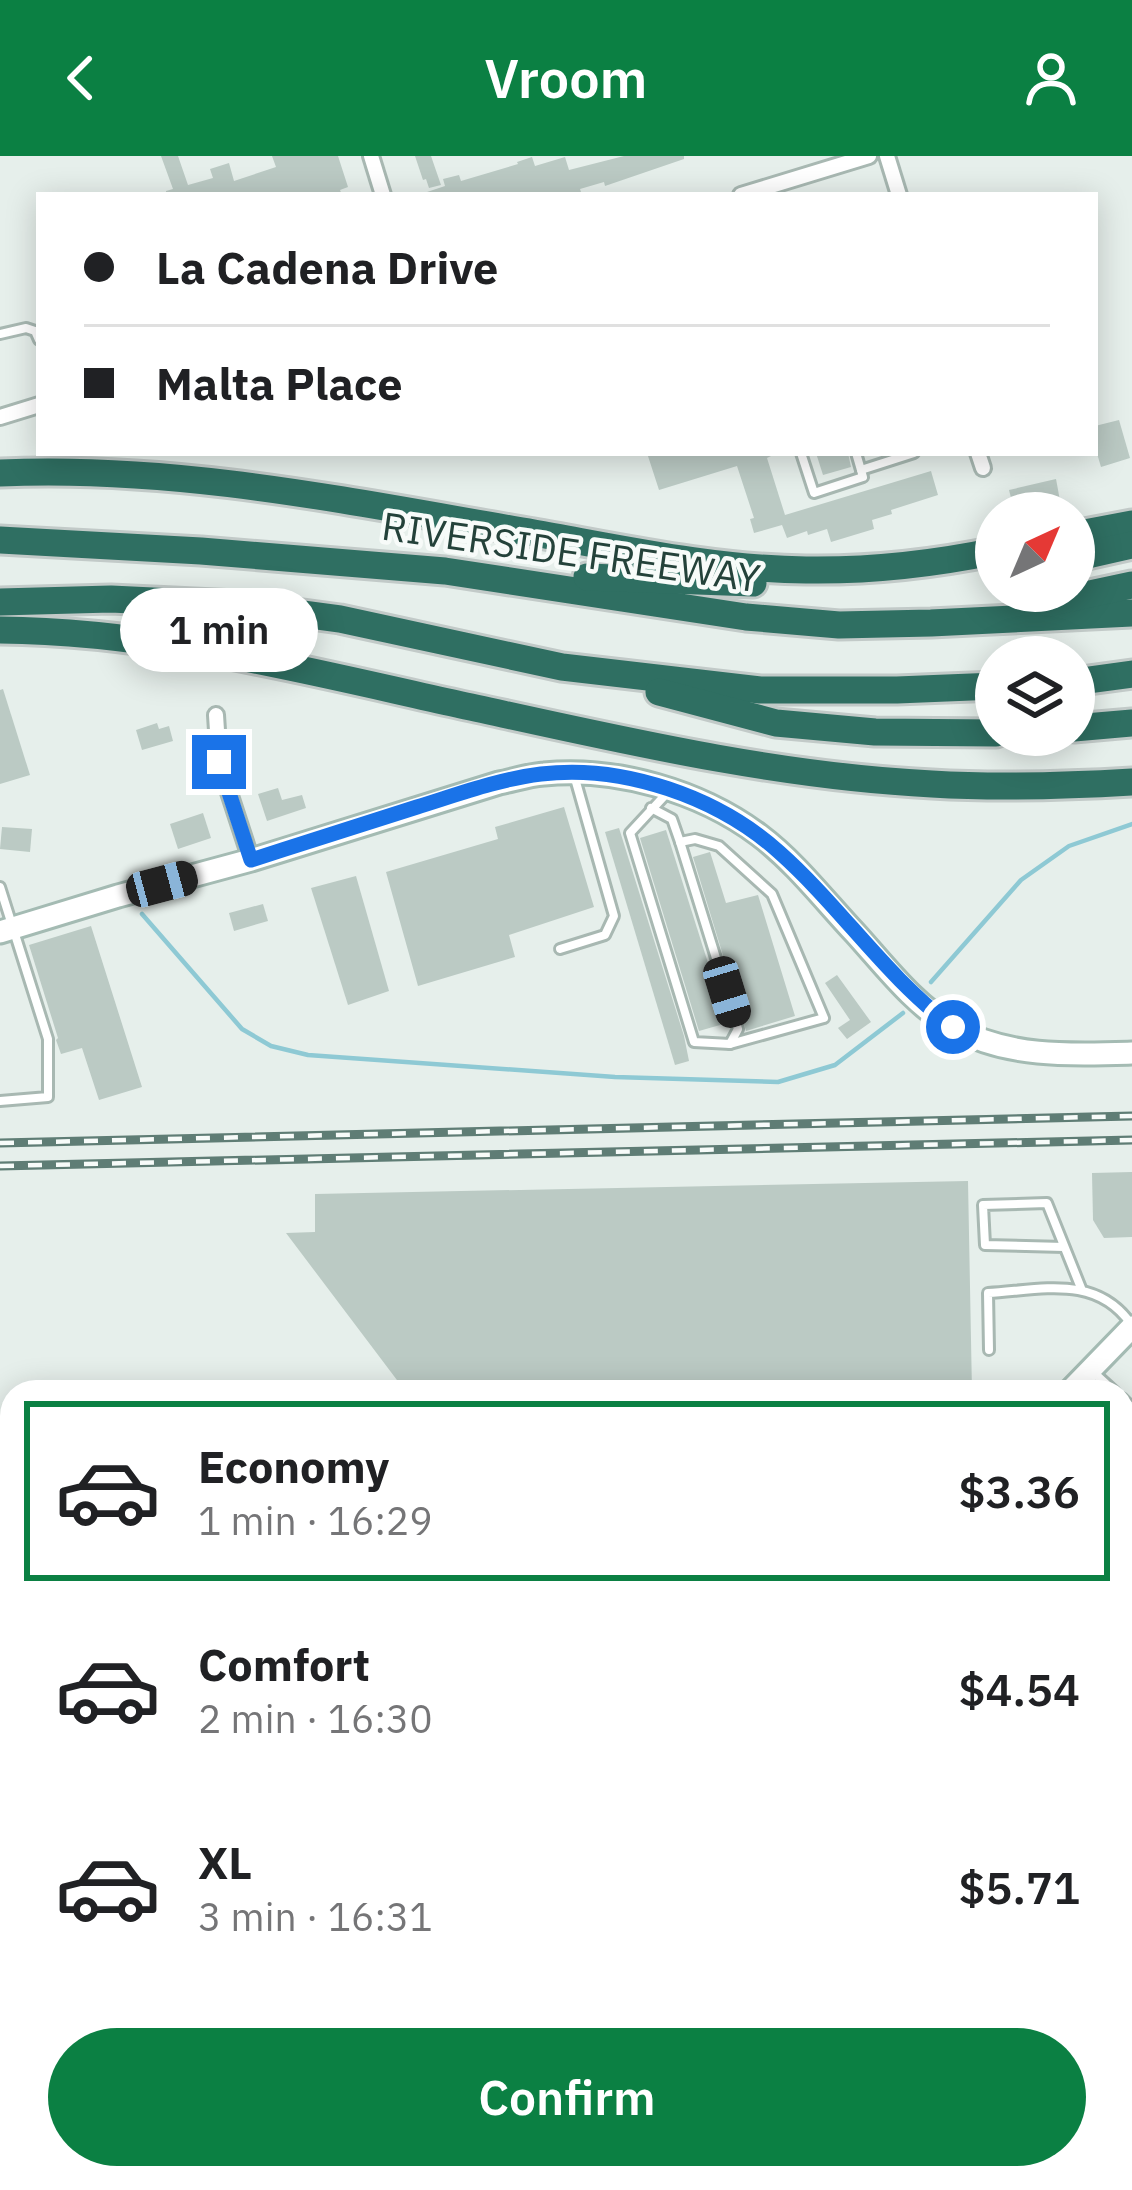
<!DOCTYPE html>
<html lang="en">
<head>
<meta charset="utf-8">
<style>
  :root { --surface:#fff; --page:#f2f2f2; --text:#202124; --muted:#757577; --line:#e0e0e0; --accent:#0b8043 }
  body { margin:0; font-family:"IBM Plex Sans",sans-serif; background:var(--page); color:var(--text); height:100vh; display:flex; flex-direction:column; font-size:45px; white-space:nowrap }
  * { box-sizing:border-box; margin:0 }
  p { font-size:39px; color:var(--muted) }
  .icon { flex:none; width:66px; height:66px; fill:none; stroke:currentColor; stroke-width:2; stroke-linecap:round; stroke-linejoin:round }
  .map { position:relative; flex:1; overflow:hidden }
  .drawer { position:absolute; left:0px; top:1224px; width:1134px; height:810px; display:flex; flex-direction:column; background:var(--surface); border-radius:36px 36px 0 0; box-shadow:0 6px 30px #0003 }
  .drawer>* { flex:none }
  .hud { position:absolute; left:36px; top:36px; width:1062px; height:264px; border-radius:0px; box-shadow:0 6px 30px #0003; display:grid; align-content:center; height:264px; padding:0 48px; background:var(--surface) }
  .needle { width:78px; rotate:44deg }
  .fabs { position:absolute; left:975px; top:336px; display:grid; gap:24px }
  .fabs a { display:grid; place-items:center; width:120px; height:120px; border-radius:50%; background:var(--surface); box-shadow:0 6px 30px #0003; font-size:60px }
  .end { position:absolute; width:54px; height:54px; margin:-27px; border:15px solid #1a73e8; background:#fff; box-shadow:0 0 0 6px #fff }
  .from { border-radius:50% }
  .bubble { position:absolute; height:84px; border-radius:42px; background:var(--surface); box-shadow:0 6px 30px #0003; font-size:39px; font-weight:600; line-height:84px; text-align:center }
  .car { position:absolute; width:36px; height:72px; margin:-36px -18px; border-radius:15px; box-shadow:0 0 9px 3px #0007; background:linear-gradient(#222 24%,#8ab4d8 0 40%,#222 0 76%,#8ab4d8 0 86%,#222 0) }
  .hud b { display:flex; align-items:center; gap:42px; height:114px; font-size:45px }
  .hud b+b { border-top:3px solid var(--line) }
  .hud i { width:30px; height:30px; background:var(--text) }
  ul { padding:21px 0 0; list-style:none }
  li { display:flex; align-items:center; gap:36px; height:180px; margin:0 24px 18px; padding:0 24px; border:6px solid transparent; border-radius:0px }
  li div { flex:1 }
  li b { display:block; font-size:45px }
  li em { font-style:normal; font-weight:600 }
  li.active { border-color:var(--accent) }
  li>.icon { width:108px; height:108px; stroke-width:1.5 }
  .button { display:flex; gap:24px; margin-top:auto; padding:24px 48px }
  .button a { flex:1; height:138px; border-radius:72px; background:var(--accent); color:#fff; font-size:48px; font-weight:600; line-height:138px; text-align:center }
  header { display:flex; justify-content:space-between; align-items:center; height:156px; padding:0 48px; background:var(--accent); color:#fff; font-size:54px; font-weight:600 }
  .map>svg:first-child { display:block }
  .built { fill:#d4dfda }
  .lines { fill:none; stroke-linecap:round; stroke-linejoin:round }
  .stream { stroke:#8ec9d4; stroke-width:4.5 }
  .building { fill:#bbcac4 }
  .lane-casing { stroke:#a8b8b2; stroke-width:14 }
  .street-casing { stroke:#a8b8b2; stroke-width:20 }
  .secondary-casing { stroke:#a4bbb3; stroke-width:27 }
  .highway-casing { stroke:#c2cac8; stroke-width:33 }
  .lane { stroke:#fff; stroke-width:8 }
  .street { stroke:#fff; stroke-width:14 }
  .secondary { stroke:#fff; stroke-width:21 }
  .highway { stroke:#2f6f62; stroke-width:27 }
  .rail-casing { stroke:#5f7d75; stroke-width:9 }
  .rail { stroke:#f7fbf9; stroke-width:4.5; stroke-dasharray:14; stroke-linecap:butt }
  .route { stroke:#1a73e8; stroke-width:15 }
  .labels { text-anchor:middle; stroke-width:9; stroke-linejoin:round; paint-order:stroke }
  .street-label { font-size:39px; fill:#24423a; stroke:#f7fbf9 }
</style>
</head>
<body>
<header><svg class="icon" aria-label="back" viewBox="0 0 24 24"><path d="M15 5l-7 7 7 7"/></svg>Vroom<svg class="icon" aria-label="person" viewBox="0 0 24 24"><circle cx="12" cy="8" r="4"/><path d="M4 21q1-7 8-7t8 7"/></svg></header>
<div class="map">
<svg width="1132" height="2034" viewBox="0 0 1132 2034">
  <rect width="100%" height="100%" fill="#e6efeb"/>
  <path class="built" d="M12 1969V2022H263L251 2034H0V1981Z"/>
  <g class="lines">
    <g class="stream">
      <path d="M142 758 242 873 271 890 308 899 615 921 778 926 835 909 903 857"/>
      <path d="M931 826 1021 724 1069 690 1132 668"/>
    </g>
  </g>
  <g class="building">
    <path d="M161 0H178L188 29 213 22 210 13 229 7 234 25 276 11 272 0H338L348 31 340 34 342 39H166V35L173 33Z"/>
    <path d="M415 0H431L441 29 429 32 426 23 423 24Z"/>
    <path d="M624 0H684V3L605 30 604 26 580 33 582 39H427V36L445 30 443 23 459 19 461 25 518 8 517 6 532 1 535 10 565 1 569 14Z"/>
    <path d="M1119 264 1130 302 1101 311 1095 291V270Z"/>
    <path d="M647 297H770L771 300 767 302 785 359 931 315 938 339 891 354 892 358 872 364 874 373 831 386 827 373 808 379 807 375 787 382 782 369 754 377 750 363 754 362 737 310 659 334Z"/>
    <path d="M816 297H848L851 311 823 319Z"/>
    <path d="M1056 323 1061 350 1015 357 1009 334Z"/>
    <path d="M3 533 30 619 0 628V534Z"/>
    <path d="M157 567 159 573 169 570 173 585 142 594 136 574Z"/>
    <path d="M278 632 282 644 302 639 306 652 267 665 258 638Z"/>
    <path d="M564 651 594 751 509 779 515 801 418 830 386 716 498 683 495 671Z"/>
    <path d="M203 657 211 682 178 693 170 668Z"/>
    <path d="M2 671 32 673 30 696 0 693Z"/>
    <path d="M619 672 684 880 689 905 675 909 605 676Z"/>
    <path d="M666 674 727 867 699 875 640 682Z"/>
    <path d="M710 696 726 747 758 739 795 860 746 875 693 701Z"/>
    <path d="M356 720 389 835 348 849 311 732Z"/>
    <path d="M263 748 268 765 234 775 229 757Z"/>
    <path d="M91 770 142 931 99 944 82 892 61 898 56 884 58 882 29 789Z"/>
    <path d="M837 819 871 866 847 883 838 872 850 864 825 827Z"/>
    <path d="M1132 1016V1081L1104 1082 1093 1064 1092 1017Z"/>
    <path d="M968 1025 972 1236H406L286 1077 315 1076V1038Z"/>
  </g>
  <g class="lines">
    <g class="lane-casing">
      <g id="lane">
        <path d="M0 178 26 172 35 175 39 184"/>
        <path d="M801 297 814 337 863 321 856 297"/>
        <path d="M861 314 914 297"/>
        <path d="M651 652 672 663 680 686 738 873 730 888 694 886 630 677 668 636"/>
        <path d="M680 686 695 683 719 690 772 738 824 862 730 888"/>
        <path d="M0 731 48 883V941L0 945"/>
        <path d="M560 793 605 779 614 760 574 619"/>
        <path d="M1064 1091 985 1089 983 1049 1047 1047 1081 1132"/>
        <path d="M989 1194 988 1137C1041 1134 1096 1118 1131 1168"/>
        <path d="M1092 1215 1115 1236"/>
        <path d="M216 1236 223 1231 247 1236"/>
        <path d="M1122 1242 1131 1251 1122 1261"/>
        <path d="M1122 1530 1126 1560 1132 1565"/>
        <path d="M0 1548 12 1560"/>
        <path d="M0 1729 12 1716"/>
        <path d="M1122 1829 1132 1818"/>
        <path d="M1122 1894 1132 1884"/>
        <path d="M354 2022 366 2034"/>
        <path d="M453 2022 465 2034"/>
        <path d="M232 2034 250 2029 257 2034"/>
        <path d="M622 2034 633 2022"/>
        <path d="M779 2034 791 2022"/>
      </g>
    </g>
    <g class="street-casing">
      <g id="street">
        <path d="M371 0 383 39"/>
        <path d="M887 0 899 39"/>
        <path d="M741 39 869 0"/>
        <path d="M0 261 39 249"/>
        <path d="M978 297 983 312"/>
        <path d="M216 559 219 606 251 704"/>
        <path d="M1122 1929 1132 1939"/>
        <path d="M0 1952 12 1939"/>
        <path d="M800 2022 813 2034"/>
        <path d="M671 2034 683 2022"/>
      </g>
    </g>
    <g class="secondary-casing">
      <g id="secondary">
        <path d="M0 776 118 740 251 704 499 627C514 624 529 619 544 618 617 611 700 635 759 679 795 706 824 744 855 777 885 810 914 849 953 871 1007 902 1072 899 1132 897"/>
        <path d="M1069 1236 1132 1171"/>
        <path d="M289 2034 300 2022"/>
      </g>
    </g>
    <g class="highway-casing">
      <g id="highway">
        <path d="M0 317C181 309 357 347 534 377 624 393 714 413 806 414 870 415 933 408 996 395"/>
        <path d="M1074 379 1132 368"/>
        <path d="M0 384 201 395 445 415 746 461 839 469 931 467 1132 457"/>
        <path d="M1074 402 1132 389"/>
        <path d="M587 421 753 427"/>
        <path d="M0 446 111 443 236 449 340 463 562 511 760 534H897L996 530"/>
        <path d="M1048 447 1132 429"/>
        <path d="M0 474C154 475 307 515 457 548 613 582 772 620 932 628 999 632 1065 630 1132 626"/>
        <path d="M1074 526 1132 518"/>
        <path d="M659 536 776 567 875 576 996 577"/>
        <path d="M1074 572 1132 567"/>
      </g>
    </g>
    <use href="#lane" class="lane"/>
    <use href="#street" class="street"/>
    <use href="#secondary" class="secondary"/>
    <use href="#highway" class="highway"/>
    <g class="rail-casing">
      <g id="rail">
        <path d="M0 987 1132 960"/>
        <path d="M0 1010 1132 984"/>
      </g>
    </g>
    <use href="#rail" class="rail"/>
  </g>
  <g class="lines">
    <path class="route" d="M219 606 251 704C306 686 361 669 417 651 456 639 499 623 541 618 623 608 718 641 779 696 841 751 885 820 953 871"/>
  </g>
  <g class="labels">
    <g class="street-label">
      <text transform="translate(571 396) rotate(8)" y="14">RIVERSIDE FREEWAY</text>
    </g>
  </g>
</svg>
<div class="fabs">
<a><svg class="needle" viewBox="-14 -14 28 28"><path d="M0-13l5 13h-10z" fill="#e53935"/><path d="M0 13l5-13h-10z" fill="#757577"/></svg></a>
<a><svg class="icon" aria-label="layers" viewBox="0 0 24 24"><path d="M12 4l9 5-9 5-9-5zM3 14l9 5 9-5"/></svg></a>
</div>
<i class="end from" style="left:953px;top:871px"></i>
<i class="end" style="left:219px;top:606px"></i>
<div class="bubble" style="left:120px;top:432px;width:198px">1 min</div>
<i class="car" style="left:162px;top:728px;rotate:75deg"></i>
<i class="car" style="left:727px;top:836px;rotate:163deg"></i>
<div class="hud">
<b><i class="from"></i>La Cadena Drive</b>
<b><i></i>Malta Place</b>
</div>
<section class="drawer">
<ul>
<li class="active"><svg class="icon" aria-label="car" viewBox="0 0 24 24"><path d="M5 17H2v-5l4-1 3-4h7l3 4 3 1v5h-3M9 17h6M6 11h13"/><circle cx="7" cy="17" r="2"/><circle cx="17" cy="17" r="2"/></svg><div><b>Economy</b><p>1 min · 16:29</p></div><em>$3.36</em></li>
<li><svg class="icon" aria-label="car" viewBox="0 0 24 24"><path d="M5 17H2v-5l4-1 3-4h7l3 4 3 1v5h-3M9 17h6M6 11h13"/><circle cx="7" cy="17" r="2"/><circle cx="17" cy="17" r="2"/></svg><div><b>Comfort</b><p>2 min · 16:30</p></div><em>$4.54</em></li>
<li><svg class="icon" aria-label="car" viewBox="0 0 24 24"><path d="M5 17H2v-5l4-1 3-4h7l3 4 3 1v5h-3M9 17h6M6 11h13"/><circle cx="7" cy="17" r="2"/><circle cx="17" cy="17" r="2"/></svg><div><b>XL</b><p>3 min · 16:31</p></div><em>$5.71</em></li>
</ul>
<div class="button"><a>Confirm</a></div>
</section>
</div>
</body>
</html>
